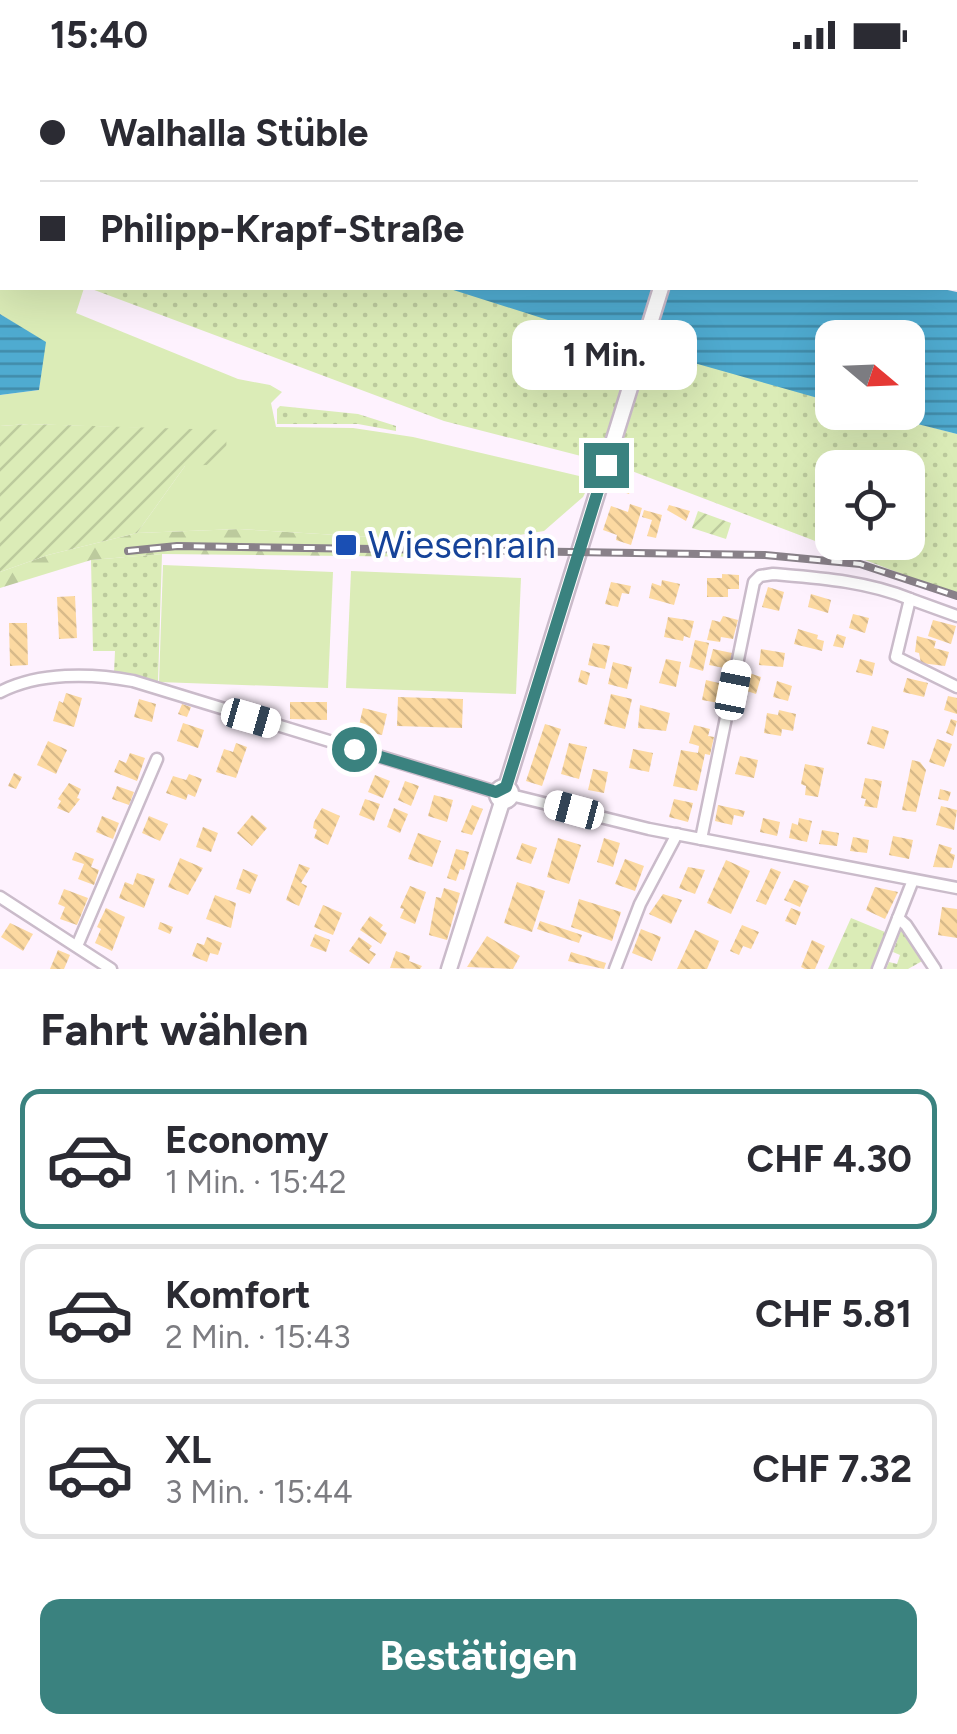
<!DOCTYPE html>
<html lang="de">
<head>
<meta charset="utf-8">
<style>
  :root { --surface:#fff; --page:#f2f2f3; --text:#2b2b33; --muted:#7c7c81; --line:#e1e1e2; --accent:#3a827f }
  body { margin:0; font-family:Figtree,sans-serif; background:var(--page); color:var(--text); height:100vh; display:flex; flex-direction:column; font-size:38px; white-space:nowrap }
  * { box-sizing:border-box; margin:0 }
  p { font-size:32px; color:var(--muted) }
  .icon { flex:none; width:55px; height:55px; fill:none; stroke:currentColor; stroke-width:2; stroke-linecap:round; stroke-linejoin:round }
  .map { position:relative; height:899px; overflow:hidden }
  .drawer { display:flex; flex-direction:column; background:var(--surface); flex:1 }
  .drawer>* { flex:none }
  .banner { position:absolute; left:0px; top:0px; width:958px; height:220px; box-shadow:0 10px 40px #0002; display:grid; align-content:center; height:220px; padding:0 40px; background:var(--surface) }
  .needle { width:65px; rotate:109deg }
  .buttons { position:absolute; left:815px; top:250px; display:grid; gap:20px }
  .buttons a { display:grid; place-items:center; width:110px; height:110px; border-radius:20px; background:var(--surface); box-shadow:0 10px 40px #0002; font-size:50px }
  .end { position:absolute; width:45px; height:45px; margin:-22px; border:12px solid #3a827f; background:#fff; box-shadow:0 0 0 5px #fff }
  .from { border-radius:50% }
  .bubble { position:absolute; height:70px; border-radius:20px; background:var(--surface); box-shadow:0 10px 40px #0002; font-size:32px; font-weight:700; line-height:70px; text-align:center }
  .car { position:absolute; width:30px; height:60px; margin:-30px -15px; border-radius:12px; box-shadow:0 0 8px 2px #0007; background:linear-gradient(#fff 24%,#345 0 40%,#fff 0 76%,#345 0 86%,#fff 0) }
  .banner b { display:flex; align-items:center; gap:35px; height:95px; font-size:38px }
  .banner b+b { border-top:2px solid var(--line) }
  .banner i { width:25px; height:25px; background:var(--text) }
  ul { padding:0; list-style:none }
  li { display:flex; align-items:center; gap:30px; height:140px; margin:0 20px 15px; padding:0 20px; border:5px solid var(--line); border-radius:20px }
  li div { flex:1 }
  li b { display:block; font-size:38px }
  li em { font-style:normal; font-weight:700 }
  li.selected { border-color:var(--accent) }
  li>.icon { width:90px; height:90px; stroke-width:1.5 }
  h2 { padding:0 40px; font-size:45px; line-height:120px }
  .primary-button { display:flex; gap:20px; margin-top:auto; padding:20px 40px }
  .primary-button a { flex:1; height:115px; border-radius:20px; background:var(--accent); color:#fff; font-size:40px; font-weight:700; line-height:115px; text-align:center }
  .status { display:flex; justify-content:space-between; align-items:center; height:70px; padding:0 50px; background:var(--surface); direction:ltr }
  .status svg { height:28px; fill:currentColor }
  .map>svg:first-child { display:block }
  .grass { fill:url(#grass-dots); fill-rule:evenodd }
  .forest { fill:url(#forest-firs) }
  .park { fill:#dbecb7 }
  .garden { fill:url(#garden-furrows) }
  .water { fill:url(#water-rules) }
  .building { fill:url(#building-back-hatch) }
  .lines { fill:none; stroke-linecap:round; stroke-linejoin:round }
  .street-casing { stroke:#cabbca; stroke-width:15 }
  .secondary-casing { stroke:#cabbca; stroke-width:19 }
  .street { stroke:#fff; stroke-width:10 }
  .secondary { stroke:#fff; stroke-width:14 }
  .rail-casing { stroke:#898189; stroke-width:8 }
  .rail { stroke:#fff; stroke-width:4; stroke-dasharray:11; stroke-linecap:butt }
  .route { stroke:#3a827f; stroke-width:12 }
  .transit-dot { fill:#1a4fb4; stroke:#fff; stroke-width:4 }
  .labels { text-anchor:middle; stroke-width:8; stroke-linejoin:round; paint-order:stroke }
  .transit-label { font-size:38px; fill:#164399; stroke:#fff; text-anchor:start }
</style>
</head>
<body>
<div class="status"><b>15:40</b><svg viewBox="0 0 49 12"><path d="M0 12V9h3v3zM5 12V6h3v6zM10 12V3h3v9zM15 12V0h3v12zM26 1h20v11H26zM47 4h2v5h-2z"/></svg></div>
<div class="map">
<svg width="957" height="899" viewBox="0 0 957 899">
  <defs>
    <pattern id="grass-dots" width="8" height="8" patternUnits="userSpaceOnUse" patternTransform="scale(2.5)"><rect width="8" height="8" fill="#dbecb7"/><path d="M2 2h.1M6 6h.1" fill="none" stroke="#bcca9d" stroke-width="1.8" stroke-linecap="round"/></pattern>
    <pattern id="forest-firs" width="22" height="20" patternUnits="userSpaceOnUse" patternTransform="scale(2.5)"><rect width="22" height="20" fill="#dbecb7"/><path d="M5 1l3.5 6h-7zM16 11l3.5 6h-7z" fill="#bcca9d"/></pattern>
    <pattern id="garden-furrows" width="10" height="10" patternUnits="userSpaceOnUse" patternTransform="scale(2.5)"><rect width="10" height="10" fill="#dbecb7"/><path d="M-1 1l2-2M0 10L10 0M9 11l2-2" fill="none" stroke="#bcca9d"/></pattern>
    <pattern id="water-rules" width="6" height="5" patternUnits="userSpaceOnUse" patternTransform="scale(2.5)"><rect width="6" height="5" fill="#4fabd0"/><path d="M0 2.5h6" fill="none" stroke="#418ba9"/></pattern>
    <pattern id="building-back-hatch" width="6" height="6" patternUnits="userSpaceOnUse" patternTransform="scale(2.5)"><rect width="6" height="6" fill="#fcd9a1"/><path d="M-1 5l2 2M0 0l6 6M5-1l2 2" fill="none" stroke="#d8ba8a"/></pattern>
  </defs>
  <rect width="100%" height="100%" fill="#fef2fe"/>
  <g class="grass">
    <path d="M337 0H957V193L955 2Z"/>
    <path d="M89 218H454L832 330V342L878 343 957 364V525L616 395 444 351ZM832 398H908V472H832Z"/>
    <path d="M280 336 358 344 396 356V361L358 354H277V339Z"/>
    <path d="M162 484 158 612 114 603 115 581H93L91 490Z"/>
    <path d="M851 848 885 862 871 899H828Z"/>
    <path d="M901 860H904L924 890 908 899H886L889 892 897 894 900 885 893 882Z"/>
  </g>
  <path class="forest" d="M239 459 470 473 441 487 162 484 91 490 0 518V502L48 485 137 463Z"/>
  <g class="park">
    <path d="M0 178 2 218H84L76 243 238 309 270 315 282 322 271 333 276 357 353 358 413 367 592 409 583 427 544 461 470 473 239 459 137 463 185 396 226 361 29 354 0 356V325L39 320 45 273 0 244Z"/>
    <path d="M163 495 333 502 328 618 159 612Z"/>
    <path d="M351 501 521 508 516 624 346 618Z"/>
  </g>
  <g class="garden">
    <path d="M29 354 226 360 227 394 185 396 137 463 48 485 0 502V356Z"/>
    <path d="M698 441 731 453 726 469 692 458Z"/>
  </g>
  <g class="water">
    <path d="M0 0H262L269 2H2V36Z"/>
    <path d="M447 218H938L957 222V364L874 343 908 342V268H832V332L595 265Z"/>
    <path d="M0 244 46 272 39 320 0 325Z"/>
  </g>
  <g class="building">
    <path d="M616 404 634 409 629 424 612 418Z"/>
    <path d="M630 434 642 438 631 475 616 470 617 465 603 460 611 436 628 442Z"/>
    <path d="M669 435 690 441 686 451 667 440Z"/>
    <path d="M644 440 662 445 656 468 647 466 652 450 642 447Z"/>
    <path d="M722 504 739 505V519H728V527H707V508H722Z"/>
    <path d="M662 510 680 514 674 535 649 528 652 513 661 516Z"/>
    <path d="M611 512 631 516 629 524 622 523 618 537 605 534Z"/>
    <path d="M768 517 784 522 779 541 762 537Z"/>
    <path d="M811 524 831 530 828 543 808 537Z"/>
    <path d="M75 526 77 568 59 569 57 527Z"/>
    <path d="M853 544 869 548 865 563 849 558Z"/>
    <path d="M723 546 738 550 733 569 721 567 720 572 707 570 712 550 720 552Z"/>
    <path d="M668 547 694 551 690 568 684 566 683 571 664 567Z"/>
    <path d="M933 550 956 556 951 574 928 566Z"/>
    <path d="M9 553H27L28 595 10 596Z"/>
    <path d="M798 559 818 565 817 569 824 571 822 581 794 574Z"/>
    <path d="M837 564 846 567 843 578 833 576Z"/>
    <path d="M917 566 936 571 934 578 949 582 945 596 921 593 919 583 915 582Z"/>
    <path d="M695 570 709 573 703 601 689 597Z"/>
    <path d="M593 573 610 576 605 599 588 595Z"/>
    <path d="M713 579 732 583 729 599 709 595Z"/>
    <path d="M761 579 785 583 783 597 759 595Z"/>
    <path d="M666 589 681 592 676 617 659 613Z"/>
    <path d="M860 589 875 593 872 606 856 602Z"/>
    <path d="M613 592 632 597 627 619 608 614Z"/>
    <path d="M581 600 590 603 587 615 578 612Z"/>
    <path d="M749 603 761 607 756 624 744 620Z"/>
    <path d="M907 608 928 613 924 627 903 622Z"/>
    <path d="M706 610 723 614 719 633 702 630Z"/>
    <path d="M777 611 792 616 788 631 773 627Z"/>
    <path d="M66 623 82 628 74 657 53 651 59 631 63 633Z"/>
    <path d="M611 624 632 629 625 659 604 654Z"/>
    <path d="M948 626 957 628V644L944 640Z"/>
    <path d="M398 627 463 629 462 658 397 656Z"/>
    <path d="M139 629 156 634 152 652 134 647Z"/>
    <path d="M290 632H327V650L290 649Z"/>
    <path d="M182 634 191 637 187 647 178 644Z"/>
    <path d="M640 635 670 643 666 661 638 658Z"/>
    <path d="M363 638 387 644 382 665 358 660Z"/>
    <path d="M779 640 796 644 793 661 782 659 781 666 764 663 767 643 778 645Z"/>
    <path d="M951 649 957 651 953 666 946 663Z"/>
    <path d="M183 653 204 660 198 678 177 671Z"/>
    <path d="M545 654 561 659 542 716 526 711Z"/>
    <path d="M694 655 710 659 708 666 714 667 710 685 705 684 697 721 673 716 681 680 698 683 699 676 689 673Z"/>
    <path d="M872 656 889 661 884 679 867 674Z"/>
    <path d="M937 669 952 674 944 697 929 692Z"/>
    <path d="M48 671 67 680 56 704 37 695Z"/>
    <path d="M236 673 247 677 236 708 216 702 224 679 233 682Z"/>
    <path d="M569 673 587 677 579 709 561 704Z"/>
    <path d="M633 679 653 683 649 702 629 698Z"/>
    <path d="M130 683 145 688 137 711 114 702 119 690 126 693Z"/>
    <path d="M740 686 758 690 754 708 735 704Z"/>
    <path d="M912 690 920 692 926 700 916 742 902 740Z"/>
    <path d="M805 694 824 698 818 727 805 725 806 716 801 714Z"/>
    <path d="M593 699 608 702 604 723 588 720Z"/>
    <path d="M14 703 22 707 16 719 8 716Z"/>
    <path d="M189 704 202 709 195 727 188 724 186 730 166 723 173 706 186 710Z"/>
    <path d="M375 705 390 711 383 728 368 722Z"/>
    <path d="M865 708 882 711 877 738 864 736 866 729 861 728Z"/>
    <path d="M405 711 419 716 411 736 398 730Z"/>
    <path d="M69 713 81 719 77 728 80 729 69 743 57 738 61 731 58 729Z"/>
    <path d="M117 716 134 722 129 735 112 729Z"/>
    <path d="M940 719 951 722 948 731 938 729Z"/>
    <path d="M434 725 453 730 447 752 428 746Z"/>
    <path d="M365 729 380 734 374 751 359 745Z"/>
    <path d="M674 729 693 733 688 752 669 747Z"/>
    <path d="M472 735 483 739 472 765 461 762Z"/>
    <path d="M718 735 745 741 743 747 734 745 732 755 715 751Z"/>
    <path d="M941 736 957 740 954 760 936 755Z"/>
    <path d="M322 738 340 746 328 775 314 768 317 760 313 758 314 752Z"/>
    <path d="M394 738 408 744 400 763 387 757Z"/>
    <path d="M252 745 267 758 252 776 237 763Z"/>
    <path d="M102 746 119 753 113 769 96 762Z"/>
    <path d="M149 746 168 754 160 771 142 763Z"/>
    <path d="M763 748 780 752 777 766 760 762Z"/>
    <path d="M799 748 812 751 807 772 789 768 792 753 798 755Z"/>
    <path d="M203 757 218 763 211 782 196 777Z"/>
    <path d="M822 760 839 763 837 776 819 774Z"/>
    <path d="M418 763 441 771 432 797 408 789Z"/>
    <path d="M893 766 913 770 909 789 889 785Z"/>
    <path d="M853 767 869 770 867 783 850 781Z"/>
    <path d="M558 768 581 775 569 814 547 807Z"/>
    <path d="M604 768 620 773 613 797 597 792Z"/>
    <path d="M522 773 537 778 531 794 516 789Z"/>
    <path d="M939 774 952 778 950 783 955 785 952 798 933 797Z"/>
    <path d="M456 779 469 782 464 800 460 799 456 811 447 808Z"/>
    <path d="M75 782 94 789 91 797 99 800 94 815 78 809 84 794 72 790Z"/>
    <path d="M180 788 203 798 188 825 168 817Z"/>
    <path d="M625 789 644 796 635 821 615 814Z"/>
    <path d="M726 790 750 801 731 844 707 833Z"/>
    <path d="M299 794 310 798 301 813 307 816 299 836 286 830Z"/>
    <path d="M688 797 705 800 695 824 679 818Z"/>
    <path d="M771 798 781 802 766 835 756 831Z"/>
    <path d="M243 799 258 805 250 824 236 819Z"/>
    <path d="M137 803 155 809 144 838 119 828 125 812 133 815Z"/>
    <path d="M794 810 809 816 800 837 784 830Z"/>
    <path d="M517 812 545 821 532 862 504 853Z"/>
    <path d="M410 816 426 822 415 854 400 848 404 839 400 838Z"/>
    <path d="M875 817 898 822 885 849 866 840Z"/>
    <path d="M444 818 460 823 447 870 429 865 436 827 441 828Z"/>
    <path d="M64 819 88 828 77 855 60 849 65 837 58 834Z"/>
    <path d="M663 824 682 830 671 854 649 844Z"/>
    <path d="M215 825 236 833 231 858 206 849Z"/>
    <path d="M579 829 621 842 612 871 571 857Z"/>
    <path d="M323 835 342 843 333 865 314 857Z"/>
    <path d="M942 837 957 839V868L938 865Z"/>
    <path d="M106 838 125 847 112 881 95 873 101 859 97 857Z"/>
    <path d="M791 838 801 842 796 855 785 851Z"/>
    <path d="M370 846 383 855 380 859 387 863 381 874 360 860Z"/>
    <path d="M540 851 582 865 579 873 537 859Z"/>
    <path d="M160 852 173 857 170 864 158 859Z"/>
    <path d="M10 853 33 864 23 881 1 867Z"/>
    <path d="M742 855 759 862 751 879 743 876 739 885 730 881Z"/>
    <path d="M641 859 661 867 652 891 632 883Z"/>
    <path d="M695 860 719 871 707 899H677Z"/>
    <path d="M315 864 330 870 326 882 310 876Z"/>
    <path d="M487 866 520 886 513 899 467 897Z"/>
    <path d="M207 867 222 873 218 885 210 883 207 892 192 886 197 873 204 875Z"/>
    <path d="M359 867 372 876 369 880 376 884 369 894 349 881Z"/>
    <path d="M812 870 825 876 815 899H805L801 897Z"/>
    <path d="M58 880 70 885 64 899H50Z"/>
    <path d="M396 881 410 886 409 891 422 896 420 899 390 898Z"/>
    <path d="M571 882 606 893 604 899 568 891Z"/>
  </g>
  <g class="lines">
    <g class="street-casing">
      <g id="street">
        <path d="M910 529 957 546"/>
        <path d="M0 622C39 602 91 603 133 611L496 722"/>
        <path d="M511 725 649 759 957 818"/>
        <path d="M701 769 754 512 760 506 773 504C819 508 866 511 910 529L896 587 957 617"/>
        <path d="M0 827 111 899"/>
        <path d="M898 848 906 855 935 899"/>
        <path d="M77 876 157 689"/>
        <path d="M615 899 640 834 677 764"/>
        <path d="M878 899 913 810"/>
      </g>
    </g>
    <g class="secondary-casing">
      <g id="secondary">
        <path d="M727 2V0"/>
        <circle cx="504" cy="724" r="7"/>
        <path d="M506 717 661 218"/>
        <path d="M449 899 502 732"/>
      </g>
    </g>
    <use href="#street" class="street"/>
    <use href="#secondary" class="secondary"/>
    <g class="rail-casing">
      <path id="rail" d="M128 481 177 476 765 485 860 494 957 526"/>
    </g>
    <use href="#rail" class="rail"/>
  </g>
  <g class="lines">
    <path class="route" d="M354 679 496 722 506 717 606 395"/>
  </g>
  <rect class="transit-dot" x="334" y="463" width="24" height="24" rx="5"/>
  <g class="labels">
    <g class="transit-label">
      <text x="368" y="488">Wiesenrain</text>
    </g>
  </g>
</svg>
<div class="buttons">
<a><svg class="needle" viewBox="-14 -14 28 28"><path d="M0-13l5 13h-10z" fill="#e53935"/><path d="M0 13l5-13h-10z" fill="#7c7c81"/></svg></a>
<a><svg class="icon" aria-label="locate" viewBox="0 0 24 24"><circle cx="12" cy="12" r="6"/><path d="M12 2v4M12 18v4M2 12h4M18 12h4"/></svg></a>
</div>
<i class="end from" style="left:354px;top:679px"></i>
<i class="end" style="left:606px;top:395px"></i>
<div class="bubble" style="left:512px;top:250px;width:185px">1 Min.</div>
<i class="car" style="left:733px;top:620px;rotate:11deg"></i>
<i class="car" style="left:251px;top:648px;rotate:106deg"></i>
<i class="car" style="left:574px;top:740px;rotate:285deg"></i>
<div class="banner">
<b><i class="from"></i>Walhalla Stüble</b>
<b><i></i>Philipp-Krapf-Straße</b>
</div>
</div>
<section class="drawer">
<h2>Fahrt wählen</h2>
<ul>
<li class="selected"><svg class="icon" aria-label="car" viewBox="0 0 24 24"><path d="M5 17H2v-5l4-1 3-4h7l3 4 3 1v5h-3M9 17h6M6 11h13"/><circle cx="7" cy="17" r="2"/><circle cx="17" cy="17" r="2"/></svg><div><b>Economy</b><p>1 Min. · 15:42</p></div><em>CHF 4.30</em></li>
<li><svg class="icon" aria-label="car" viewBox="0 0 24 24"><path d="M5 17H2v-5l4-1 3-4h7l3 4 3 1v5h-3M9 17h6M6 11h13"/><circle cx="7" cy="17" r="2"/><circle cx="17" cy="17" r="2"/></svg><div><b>Komfort</b><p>2 Min. · 15:43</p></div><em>CHF 5.81</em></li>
<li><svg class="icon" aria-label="car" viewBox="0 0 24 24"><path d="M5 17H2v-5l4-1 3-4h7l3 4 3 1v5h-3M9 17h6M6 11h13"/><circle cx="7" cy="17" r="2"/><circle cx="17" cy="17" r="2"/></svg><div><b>XL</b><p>3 Min. · 15:44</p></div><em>CHF 7.32</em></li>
</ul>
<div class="primary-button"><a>Bestätigen</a></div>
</section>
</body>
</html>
